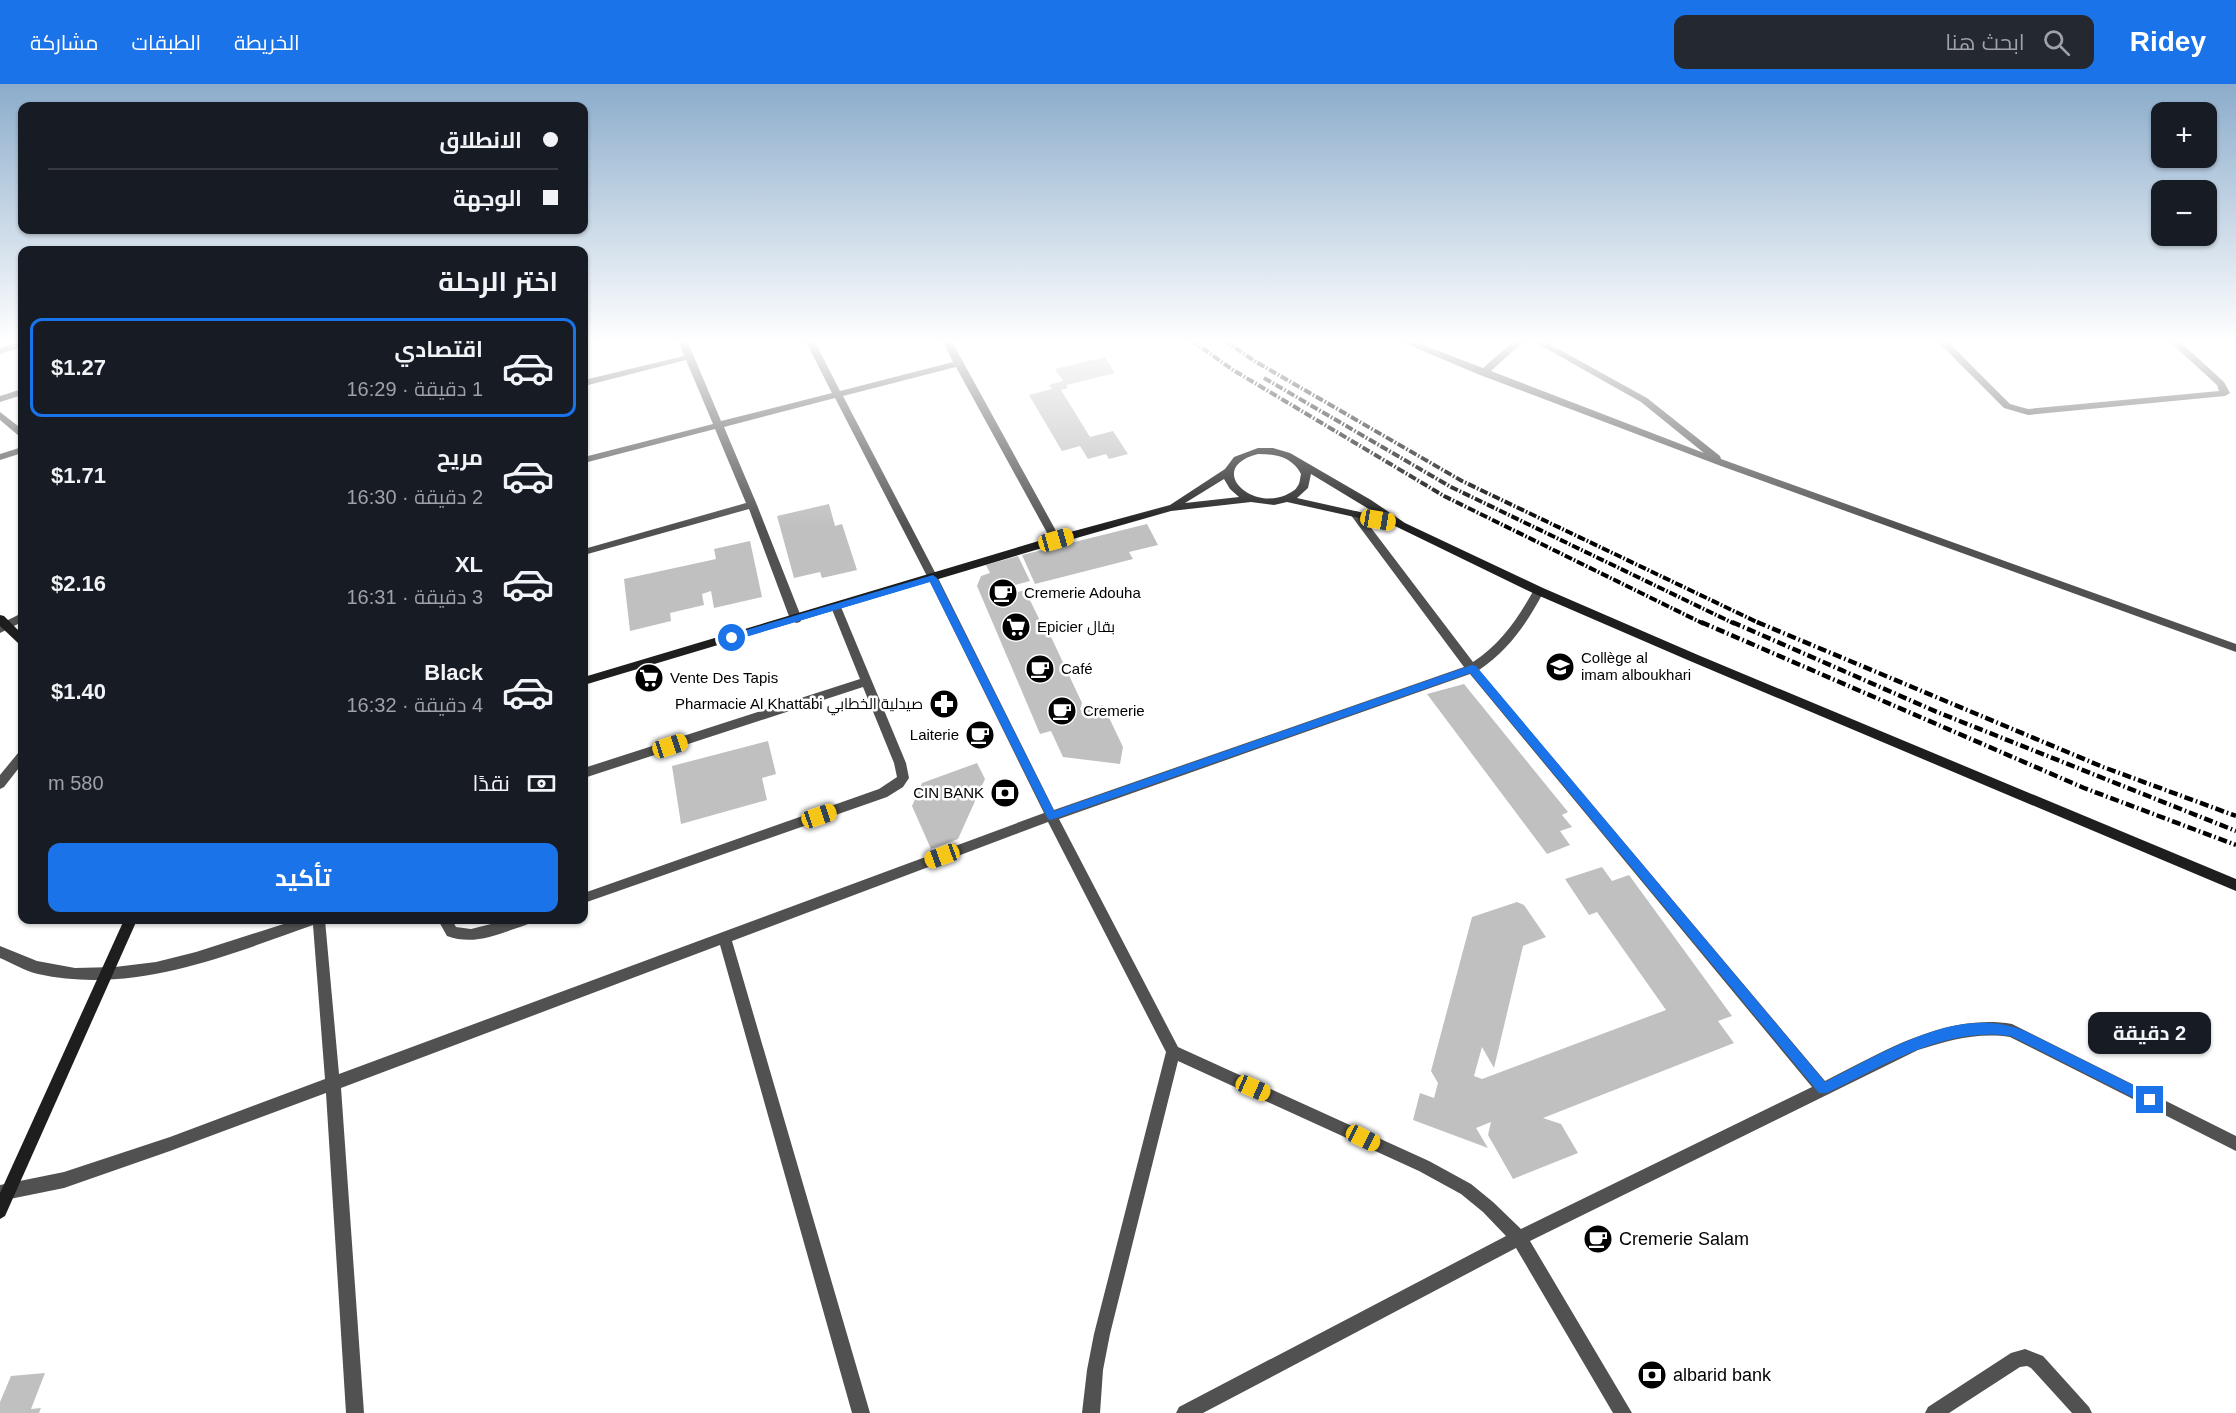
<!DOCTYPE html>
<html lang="ar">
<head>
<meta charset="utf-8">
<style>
  :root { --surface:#171b24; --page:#242831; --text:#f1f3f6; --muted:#9ea1a6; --line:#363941; --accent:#1a73e8 }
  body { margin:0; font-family:Helvetica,Cairo,sans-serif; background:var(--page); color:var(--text); direction:rtl; height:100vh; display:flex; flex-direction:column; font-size:22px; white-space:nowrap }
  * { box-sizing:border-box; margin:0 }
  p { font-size:20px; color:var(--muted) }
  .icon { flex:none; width:33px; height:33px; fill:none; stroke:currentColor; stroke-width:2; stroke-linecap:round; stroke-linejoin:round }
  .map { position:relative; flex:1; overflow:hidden; direction:ltr }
  .side { position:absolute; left:18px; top:162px; width:570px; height:678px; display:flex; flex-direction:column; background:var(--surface); border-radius:12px; box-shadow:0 2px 4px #0004; direction:rtl }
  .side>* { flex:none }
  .guide { position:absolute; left:18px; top:18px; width:570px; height:132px; border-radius:12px; box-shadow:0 2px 4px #0004; direction:rtl; display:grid; align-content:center; height:132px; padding:0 30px; background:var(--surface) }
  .buttons { position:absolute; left:2151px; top:18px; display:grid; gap:12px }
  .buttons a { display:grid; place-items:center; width:66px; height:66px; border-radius:12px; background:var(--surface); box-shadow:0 2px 4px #0004; font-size:30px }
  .end { position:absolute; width:27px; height:27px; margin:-14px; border:8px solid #1a73e8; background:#fff; box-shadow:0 0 0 3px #fff }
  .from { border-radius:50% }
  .bubble { position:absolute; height:42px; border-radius:12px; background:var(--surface); box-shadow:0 2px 4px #0004; font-size:20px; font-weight:700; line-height:42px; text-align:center; direction:rtl }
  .car { position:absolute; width:18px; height:36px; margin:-18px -9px; border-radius:8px; box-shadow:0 0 4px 2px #0007; background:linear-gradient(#f5c518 24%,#345 0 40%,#f5c518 0 76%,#345 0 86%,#f5c518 0) }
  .guide b { display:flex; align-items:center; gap:21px; height:57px; font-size:22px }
  .guide b+b { border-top:2px solid var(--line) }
  .guide i { width:15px; height:15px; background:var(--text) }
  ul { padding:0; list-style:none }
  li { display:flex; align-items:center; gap:18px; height:99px; margin:0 12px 9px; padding:0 18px; border:3px solid transparent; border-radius:12px }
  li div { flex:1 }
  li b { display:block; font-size:22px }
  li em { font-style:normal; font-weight:700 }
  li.current { border-color:var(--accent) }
  li>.icon { width:54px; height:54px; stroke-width:1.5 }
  h2 { padding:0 30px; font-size:27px; line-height:72px }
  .pay { display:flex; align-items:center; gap:15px; height:66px; padding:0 30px; font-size:22px }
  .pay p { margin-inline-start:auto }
  .action { display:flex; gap:12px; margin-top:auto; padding:12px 30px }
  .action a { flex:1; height:69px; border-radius:12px; background:var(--accent); color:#fff; font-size:24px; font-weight:700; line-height:69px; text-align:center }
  header { display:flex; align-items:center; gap:36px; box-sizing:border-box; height:84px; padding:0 30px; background:var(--accent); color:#fff }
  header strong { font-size:28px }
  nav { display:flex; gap:33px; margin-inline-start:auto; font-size:21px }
  .search { width:420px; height:54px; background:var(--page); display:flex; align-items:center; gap:15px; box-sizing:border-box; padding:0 21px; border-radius:12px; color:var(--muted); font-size:22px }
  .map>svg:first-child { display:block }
  .building { fill:#c0c0c0 }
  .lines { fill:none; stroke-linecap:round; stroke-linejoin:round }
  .street { fill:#515151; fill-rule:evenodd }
  .secondary { fill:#1e1e1e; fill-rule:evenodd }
  .rail-far1 { stroke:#000; stroke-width:4; stroke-dasharray:8 2 1.5 2; stroke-linecap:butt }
  .rail { stroke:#000; stroke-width:4.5; stroke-dasharray:9 3 1.5 3; stroke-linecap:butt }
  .route { fill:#1a73e8 }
  .labels { text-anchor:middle; stroke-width:5; stroke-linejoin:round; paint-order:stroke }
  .poi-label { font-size:15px; fill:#000; stroke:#fff; text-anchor:start }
  .near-poi-label { font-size:18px; fill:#000; stroke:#fff; text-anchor:start }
</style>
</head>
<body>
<header>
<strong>Ridey</strong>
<div class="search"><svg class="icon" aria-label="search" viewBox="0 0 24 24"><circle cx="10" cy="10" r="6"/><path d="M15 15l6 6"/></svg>ابحث هنا</div>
<nav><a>الخريطة</a><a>الطبقات</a><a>مشاركة</a></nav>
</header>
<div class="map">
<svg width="2236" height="1329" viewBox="0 0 2236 1329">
  <rect width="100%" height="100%" fill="#fff"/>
  <g class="building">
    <path d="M1105 273 1115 289 1066 301 1068 304 1061 306 1090 353 1113 347 1128 370 1109 375 1106 370 1088 375 1080 362 1062 367 1029 311 1052 305 1049 301 1063 297 1055 285Z"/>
    <path d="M829 420 835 442 842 440 857 486 822 494 820 488 794 494 777 432Z"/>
    <path d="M1147 440 1158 461 1129 468 1133 475 1035 500 1022 471Z"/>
    <path d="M750 457 762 513 714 524 711 507 702 510 704 521 670 529 671 537 630 547 624 495 716 475 714 465Z"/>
    <path d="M1018 472 1030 497 1011 502 1014 509 1025 506 1044 545 1045 540 1082 619 1080 626 1103 621 1123 663 1120 680 1063 673 1051 647 1040 650 977 502 981 492 990 489 986 481Z"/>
    <path d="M1464 600 1568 728 1562 731 1572 743 1560 747 1570 761 1547 770 1427 610Z"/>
    <path d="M768 657 776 690 762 694 767 716 681 740 672 682Z"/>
    <path d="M977 679 985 695 958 755 931 765 912 722 922 699Z"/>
    <path d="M1602 783 1612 797 1629 791 1732 932 1718 937 1734 959 1543 1034 1561 1040 1578 1069 1513 1095 1488 1051 1491 1038 1476 1044 1488 1064 1413 1036 1420 1009 1434 1014 1438 999 1431 987 1472 833 1517 818 1524 821 1546 853 1523 862 1494 984 1482 963 1474 992 1482 995 1666 926 1597 828 1589 831 1565 795Z"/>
    <path d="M45 1289 31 1325 41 1324 39 1329H0V1318L11 1292Z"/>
  </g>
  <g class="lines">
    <g class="street">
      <path d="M678 256H687L721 337 832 309 805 256H814L840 307 953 278 942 256H951L1061 456 1060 459H1052L1051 456 956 283 843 312 938 494 1054 726 1464 583 1350 430 1355 427 1359 428 1473 578C1502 559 1518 534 1535 504H1543L1544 507C1527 539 1510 565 1479 586L1825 997C1883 968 1945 929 2012 940L2236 1052V1067L2010 953C1978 948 1949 956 1918 966L1530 1157 1632 1329H1613L1516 1164 1203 1329H1176L1179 1323 1506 1152 1483 1128 1461 1110 1419 1087 1178 977 1110 1250 1103 1286 1100 1329H1082L1087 1286 1094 1250 1166 968 1048 738 732 857 870 1329H852L720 861 341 1004 364 1329H346L326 1009 170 1067 64 1104 0 1117V1101L64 1088 170 1053 325 995 313 841C226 872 132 911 38 890 25 887 12 879 0 874V862L37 877 75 884 115 883 156 878 196 868 296 836H325L339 990 1044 729 928 494 835 314 724 343 757 421 802 535 800 538 796 539 790 535 749 425 584 471V465L746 419 715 345 584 379V373L713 340 686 276 584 302V296L684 272ZM1470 590 1812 1003 1521 1145 1493 1118 1471 1100 1429 1077 1178 963 1059 735Z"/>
      <path d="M1397 256H1410L1483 284 1515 256H1525L1491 287 1704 369 1641 318 1531 256H1542L1647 314 1720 372 1721 375 2236 560V568L1721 382 1480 291Z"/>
      <path d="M1936 256H1946L2010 320 2028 325 2219 307 2217 301 2168 256H2178L2224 298 2230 309 2225 312 2028 331 2004 324Z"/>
      <path d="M22 257V263L0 270V264Z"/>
      <path d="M22 305V311L0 318V312Z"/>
      <path d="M0 328 22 345V353L19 352 0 336Z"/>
      <path d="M22 363V369L0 376V370Z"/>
      <path d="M836 519 841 523 906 679 909 694 903 703 887 713 584 819V809L879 705 897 693 894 679 863 603 584 694V684L860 595 831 523Z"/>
      <path d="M22 529V538L0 549V540Z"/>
      <path d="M22 667V680L4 703 0 705V691L18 669Z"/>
      <path d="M438 836H452L456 843 471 845 507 836H530L528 840 523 842C498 850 474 862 447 852Z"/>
      <path d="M2025 1265 2043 1272 2089 1323 2092 1329H2072L2031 1284 2027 1282 2020 1283 1949 1329H1925L1928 1323 2011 1269Z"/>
    </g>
    <g class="secondary">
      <path d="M1258 364H1273L1290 369 1371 416 1405 439 1543 504 1698 571 2236 795V807L1690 577 1535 510 1395 442 1287 418 1274 421 1251 418 1171 427 1059 459 584 601V593L1052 453 1170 421 1225 385 1234 373ZM1258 370C1276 370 1292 373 1301 390 1300 394 1300 400 1297 403 1295 407 1289 409 1286 411 1249 427 1206 383 1258 370ZM1311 390 1382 433 1297 414 1308 404ZM1224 395 1230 405 1239 413 1185 419Z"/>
      <path d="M0 531 4 532 22 550V560L18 559 0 542Z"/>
      <path d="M124 836H137L5 1132 0 1135V1109Z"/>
    </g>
    <g class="rail-far1">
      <path d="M1191 256 1233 286 1444 412 1704 540"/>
      <path d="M1224 256 1256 278 1462 397 1761 540"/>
      <path d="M1264 294 1451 403 1735 540"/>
    </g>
    <g class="rail">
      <path d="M1701 538 2084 704 2236 761"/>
      <path d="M1732 538 1937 628 2236 747"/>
      <path d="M1757 538 2103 683 2236 732"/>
    </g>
  </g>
  <linearGradient id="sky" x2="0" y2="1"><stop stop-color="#8baccb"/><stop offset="0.58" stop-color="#fff"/><stop offset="1" stop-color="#fff" stop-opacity="0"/></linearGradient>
  <rect width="2236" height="443" fill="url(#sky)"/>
  <path class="route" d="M933 491 937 494 1054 727 1472 581 1476 582 1825 998C1884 969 1960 918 2027 948L2155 1012V1020H2146L2011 952C1945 942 1885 981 1827 1009H1819L1470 589 1051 736 1048 735 930 498 732 557 728 554 729 551Z"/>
  <defs>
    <g id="cafe-disc" transform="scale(1.5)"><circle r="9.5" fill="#000" stroke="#fff"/><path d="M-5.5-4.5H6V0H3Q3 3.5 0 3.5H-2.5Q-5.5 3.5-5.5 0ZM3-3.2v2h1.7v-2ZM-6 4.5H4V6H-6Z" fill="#fff"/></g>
    <g id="supermarket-disc" transform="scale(1.5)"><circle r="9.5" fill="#000" stroke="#fff"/><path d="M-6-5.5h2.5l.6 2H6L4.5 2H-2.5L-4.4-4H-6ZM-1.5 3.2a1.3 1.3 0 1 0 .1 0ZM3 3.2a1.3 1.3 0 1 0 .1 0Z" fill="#fff"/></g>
    <g id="school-disc" transform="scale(1.5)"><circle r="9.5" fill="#000" stroke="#fff"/><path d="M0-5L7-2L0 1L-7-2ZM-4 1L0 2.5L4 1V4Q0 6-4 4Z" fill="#fff"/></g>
    <g id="pharmacy-disc" transform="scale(1.5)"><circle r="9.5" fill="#000" stroke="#fff"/><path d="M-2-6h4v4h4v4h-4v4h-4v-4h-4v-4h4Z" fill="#fff"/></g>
    <g id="bank-disc" transform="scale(1.5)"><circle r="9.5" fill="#000" stroke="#fff"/><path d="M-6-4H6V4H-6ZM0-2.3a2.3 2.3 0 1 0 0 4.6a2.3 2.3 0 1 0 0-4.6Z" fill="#fff"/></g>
  </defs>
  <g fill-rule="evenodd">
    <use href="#cafe-disc" x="1003" y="509"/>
    <use href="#supermarket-disc" x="1016" y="543"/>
    <use href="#school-disc" x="1560" y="583"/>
    <use href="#cafe-disc" x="1040" y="585"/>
    <use href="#supermarket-disc" x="649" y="594"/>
    <use href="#pharmacy-disc" x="944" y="620"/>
    <use href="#cafe-disc" x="1062" y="627"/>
    <use href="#cafe-disc" x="980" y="651"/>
    <use href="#bank-disc" x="1005" y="709"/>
    <use href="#cafe-disc" x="1598" y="1155"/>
    <use href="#bank-disc" x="1652" y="1291"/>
  </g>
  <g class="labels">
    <g class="poi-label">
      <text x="1024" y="514">Cremerie Adouha</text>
      <text x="1037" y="548">Epicier بقال</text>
      <text x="1581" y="579">Collège al<tspan x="1581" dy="17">imam alboukhari</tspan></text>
      <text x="1061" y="590">Café</text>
      <text x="670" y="599">Vente Des Tapis</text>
      <text x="923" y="625" text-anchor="end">Pharmacie Al Khattabi صيدلية الخطابي</text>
      <text x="1083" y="632">Cremerie</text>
      <text x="959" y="656" text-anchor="end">Laiterie</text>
      <text x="984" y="714" text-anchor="end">CIN BANK</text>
    </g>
    <g class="near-poi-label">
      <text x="1619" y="1161">Cremerie Salam</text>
      <text x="1673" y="1297">albarid bank</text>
    </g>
  </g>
</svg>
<div class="buttons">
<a>+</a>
<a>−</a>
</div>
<i class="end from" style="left:732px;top:554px"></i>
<i class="end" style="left:2150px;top:1016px"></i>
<div class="bubble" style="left:2088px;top:928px;width:123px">2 دقيقة</div>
<i class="car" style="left:1378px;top:436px;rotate:100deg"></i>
<i class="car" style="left:1056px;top:456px;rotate:74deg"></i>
<i class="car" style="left:670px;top:662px;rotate:72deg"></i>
<i class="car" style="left:819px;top:732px;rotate:71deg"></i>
<i class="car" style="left:942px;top:772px;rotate:250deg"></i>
<i class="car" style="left:1253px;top:1004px;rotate:114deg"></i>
<i class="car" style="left:1363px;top:1054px;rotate:116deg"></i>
<div class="guide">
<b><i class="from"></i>الانطلاق</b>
<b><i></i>الوجهة</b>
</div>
<section class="side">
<h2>اختر الرحلة</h2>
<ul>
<li class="current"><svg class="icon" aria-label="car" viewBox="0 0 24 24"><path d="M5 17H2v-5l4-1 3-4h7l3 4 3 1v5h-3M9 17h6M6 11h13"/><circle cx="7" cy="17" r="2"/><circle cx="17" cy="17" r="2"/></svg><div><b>اقتصادي</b><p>1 دقيقة · 16:29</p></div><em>$1.27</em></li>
<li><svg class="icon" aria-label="car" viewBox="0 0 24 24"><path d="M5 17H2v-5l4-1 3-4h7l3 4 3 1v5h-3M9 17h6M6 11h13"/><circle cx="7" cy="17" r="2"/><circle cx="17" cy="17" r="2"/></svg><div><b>مريح</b><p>2 دقيقة · 16:30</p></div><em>$1.71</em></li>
<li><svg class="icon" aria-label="car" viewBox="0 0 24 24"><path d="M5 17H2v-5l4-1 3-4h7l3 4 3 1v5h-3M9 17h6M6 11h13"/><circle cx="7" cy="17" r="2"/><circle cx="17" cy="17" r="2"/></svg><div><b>XL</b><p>3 دقيقة · 16:31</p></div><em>$2.16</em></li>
<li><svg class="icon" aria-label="car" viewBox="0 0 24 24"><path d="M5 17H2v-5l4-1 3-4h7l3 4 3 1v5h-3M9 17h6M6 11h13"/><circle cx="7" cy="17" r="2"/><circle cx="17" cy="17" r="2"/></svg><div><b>Black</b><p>4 دقيقة · 16:32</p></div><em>$1.40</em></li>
</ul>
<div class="pay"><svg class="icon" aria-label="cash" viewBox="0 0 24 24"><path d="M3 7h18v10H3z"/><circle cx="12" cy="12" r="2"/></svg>نقدًا<p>580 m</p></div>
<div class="action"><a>تأكيد</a></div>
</section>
</div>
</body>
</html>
